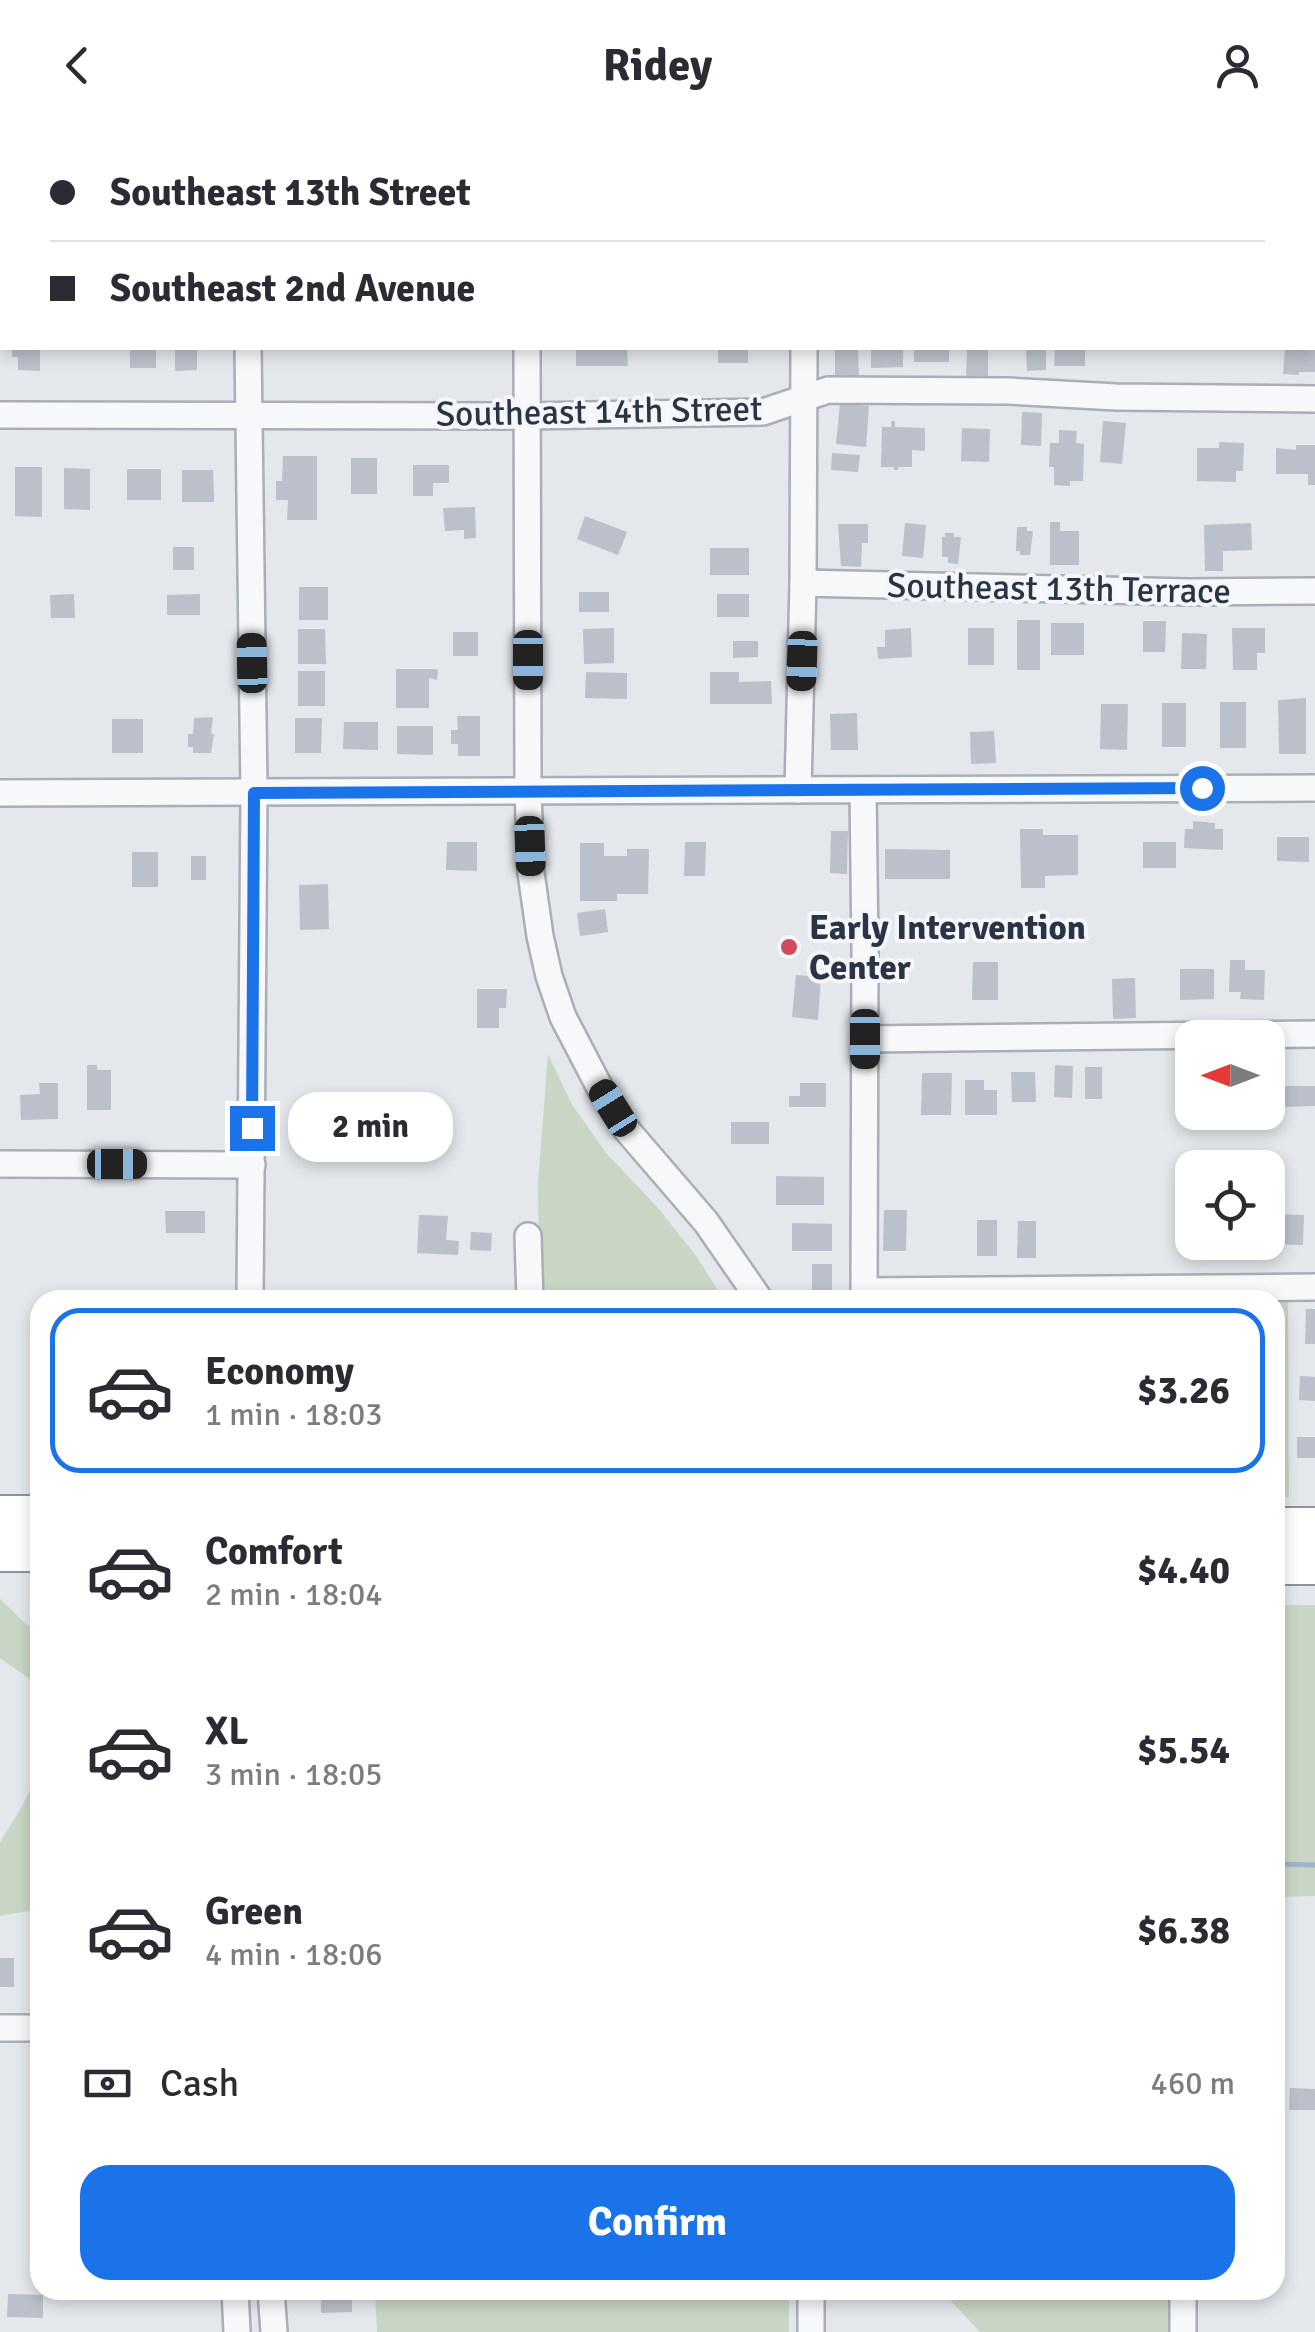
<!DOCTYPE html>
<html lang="en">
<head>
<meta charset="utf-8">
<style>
  :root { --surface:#fff; --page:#f7f7f7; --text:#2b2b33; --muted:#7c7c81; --line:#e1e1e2; --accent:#1a73e8 }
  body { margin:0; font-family:Signika,sans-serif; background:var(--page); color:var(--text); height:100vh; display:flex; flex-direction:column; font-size:38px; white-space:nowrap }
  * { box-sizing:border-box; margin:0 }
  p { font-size:32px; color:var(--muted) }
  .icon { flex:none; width:55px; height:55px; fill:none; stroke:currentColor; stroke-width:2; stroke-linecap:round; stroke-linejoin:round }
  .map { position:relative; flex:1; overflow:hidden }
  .side { position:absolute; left:30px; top:1160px; width:1255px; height:1010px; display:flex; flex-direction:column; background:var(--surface); border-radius:30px; box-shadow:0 5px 15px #0003 }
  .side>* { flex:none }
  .banner { position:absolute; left:0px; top:0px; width:1315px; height:220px; box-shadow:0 5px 15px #0003; display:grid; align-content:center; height:220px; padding:0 50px; background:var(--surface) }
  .needle { width:65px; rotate:270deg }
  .tools { position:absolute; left:1175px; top:890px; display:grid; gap:20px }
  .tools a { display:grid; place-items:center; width:110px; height:110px; border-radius:20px; background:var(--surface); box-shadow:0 5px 15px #0003; font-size:50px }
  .end { position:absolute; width:45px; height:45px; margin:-22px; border:12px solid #1a73e8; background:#fff; box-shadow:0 0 0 5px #fff }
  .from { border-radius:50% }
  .bubble { position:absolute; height:70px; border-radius:30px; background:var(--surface); box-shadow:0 5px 15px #0003; font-size:32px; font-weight:700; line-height:70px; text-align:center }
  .car { position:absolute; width:30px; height:60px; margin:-30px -15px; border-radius:12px; box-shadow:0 0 8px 2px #0007; background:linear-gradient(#222 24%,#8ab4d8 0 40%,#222 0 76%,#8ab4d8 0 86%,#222 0) }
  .banner b { display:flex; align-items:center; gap:35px; height:95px; font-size:38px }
  .banner b+b { border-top:2px solid var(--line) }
  .banner i { width:25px; height:25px; background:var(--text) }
  ul { padding:18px 0 0; list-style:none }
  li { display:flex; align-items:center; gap:30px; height:165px; margin:0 20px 15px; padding:0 30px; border:5px solid transparent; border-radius:30px }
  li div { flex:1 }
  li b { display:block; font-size:38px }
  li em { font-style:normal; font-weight:700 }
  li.on { border-color:var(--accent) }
  li>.icon { width:90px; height:90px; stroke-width:1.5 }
  .pay { display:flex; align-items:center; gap:25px; height:110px; padding:0 50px; font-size:38px }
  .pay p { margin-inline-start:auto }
  .primary-button { display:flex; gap:20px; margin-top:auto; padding:20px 50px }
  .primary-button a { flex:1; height:115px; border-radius:30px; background:var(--accent); color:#fff; font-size:40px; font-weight:700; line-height:115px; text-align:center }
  header { display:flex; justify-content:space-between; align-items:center; height:130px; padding:0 50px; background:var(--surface); font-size:45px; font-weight:700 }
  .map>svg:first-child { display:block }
  .green { fill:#c9d6c5 }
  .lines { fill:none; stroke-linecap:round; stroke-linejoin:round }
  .stream { stroke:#9fb4cc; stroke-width:5 }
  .building { fill:#bbc0ca }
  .minor-casing { stroke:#a9aeb7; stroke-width:30 }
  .highway-casing { stroke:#8b94a3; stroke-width:42 }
  .minor { stroke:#f7f8fa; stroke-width:25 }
  .highway { stroke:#fff; stroke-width:38 }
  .route { stroke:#1a73e8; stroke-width:12 }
  .poi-dot { fill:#d1495b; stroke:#f4f6f9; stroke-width:4 }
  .labels { text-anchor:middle; stroke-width:8; stroke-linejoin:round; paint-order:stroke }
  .street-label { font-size:35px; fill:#2b3445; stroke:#f4f6f9 }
  .poi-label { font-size:35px; font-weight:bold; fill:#2b3445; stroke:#f4f6f9; text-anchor:start }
</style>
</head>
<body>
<header><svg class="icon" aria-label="back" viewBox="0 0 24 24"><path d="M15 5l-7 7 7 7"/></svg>Ridey<svg class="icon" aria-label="person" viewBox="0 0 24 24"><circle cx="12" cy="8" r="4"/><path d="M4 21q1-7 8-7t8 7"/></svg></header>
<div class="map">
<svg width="1315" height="2202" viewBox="0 0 1315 2202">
  <rect width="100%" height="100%" fill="#e4e7ec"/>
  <g class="green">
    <path d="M548 924 571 973 606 1023 658 1078 697 1127 724 1170H539L538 1054Z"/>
    <path d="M1288 1169 1289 1367H1275V1170H1137Z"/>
    <path d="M0 1469 26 1494 40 1503V1556L0 1528Z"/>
    <path d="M1275 1475H1315V1766L1275 1767Z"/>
    <path d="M40 1641V1779L0 1786V1712L20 1680Z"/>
    <path d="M375 2160H789V2202H377Z"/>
    <path d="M941 2160H1172L1173 2202H980Z"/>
  </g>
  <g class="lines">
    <path class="stream" d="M1275 1734 1315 1735"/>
  </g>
  <g class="building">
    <path d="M12 218H40V241L18 240V227H12Z"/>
    <rect x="130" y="218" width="26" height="20"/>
    <path d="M175 218H197V240L175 241Z"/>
    <path d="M576 218H627L628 236H576Z"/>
    <rect x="718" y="218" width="30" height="15"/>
    <path d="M835 218H858L859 247H835Z"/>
    <path d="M871 218H903V237L871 238Z"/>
    <rect x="914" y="218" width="35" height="14"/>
    <path d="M967 218H988V248H966Z"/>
    <path d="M1026 218H1046V240L1027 241Z"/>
    <path d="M1055 218H1085V236H1054Z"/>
    <path d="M1285 218H1315V242H1299V245L1283 244Z"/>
    <path d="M840 273 869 276 866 317 836 314Z"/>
    <path d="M1022 282 1042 283 1041 316 1021 315Z"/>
    <path d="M891 291H895V297L925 298V321L912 320V337H898V340H894V337H881L882 297H891Z"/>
    <path d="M1103 291 1126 293 1122 334 1100 332Z"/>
    <path d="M962 298 990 299 989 332 961 331Z"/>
    <path d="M1059 300 1077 301 1076 313 1084 314 1083 351H1070V356L1054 355V337H1049L1050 313H1059Z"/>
    <path d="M1219 312 1244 313 1243 341H1236V352L1197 351V318H1219Z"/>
    <path d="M1296 315H1315V355H1308V344H1276V318L1296 320Z"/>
    <path d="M832 323 860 325 858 342 831 340Z"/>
    <path d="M283 326H317V390H287L288 370H276V351H282Z"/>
    <rect x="351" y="328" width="26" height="36"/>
    <path d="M413 335H449V353H433V366H413Z"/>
    <path d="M15 337H42V387L15 386Z"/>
    <path d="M64 338 90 339V380L64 379Z"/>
    <rect x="127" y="339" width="34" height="31"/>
    <path d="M182 340H213L214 372H182Z"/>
    <path d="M475 377 476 408 464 409V400L445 401 443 378Z"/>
    <path d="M585 386 627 402 618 425 577 409Z"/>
    <path d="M1050 392H1060V401H1079V435H1050Z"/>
    <path d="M905 393 926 395 923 428 902 426Z"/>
    <path d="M1251 393 1252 420 1223 421V441H1205L1204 395Z"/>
    <path d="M838 394H868V413H862L861 437 841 436Z"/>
    <path d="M1017 397H1027V401H1033L1030 425H1020V421H1016Z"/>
    <path d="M945 403H954V407H961L958 434 948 433V427H942V407H945Z"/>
    <rect x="173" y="417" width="21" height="23"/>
    <rect x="710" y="418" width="39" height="27"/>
    <rect x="299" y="457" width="29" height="33"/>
    <rect x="579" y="462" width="30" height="20"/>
    <path d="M74 464 75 488H51L50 465Z"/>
    <path d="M200 464V485H167V465Z"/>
    <rect x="717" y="464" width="32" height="23"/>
    <rect x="1017" y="490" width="23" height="50"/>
    <path d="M1143 491H1166L1165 522H1143Z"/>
    <rect x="1051" y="493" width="33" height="32"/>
    <path d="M614 498V533L584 534 583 499Z"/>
    <path d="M911 498 912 527 878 529 877 517H885V500Z"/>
    <rect x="968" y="498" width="26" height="37"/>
    <path d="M1232 498H1265V523H1257V540H1233Z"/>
    <path d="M298 499H325L326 534H298Z"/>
    <rect x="453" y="502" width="25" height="24"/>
    <path d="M1182 503 1207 504 1206 539H1181Z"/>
    <path d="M733 511H758V527L733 528Z"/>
    <path d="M396 539H438L437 550 429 548V578H396Z"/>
    <rect x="298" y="541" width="27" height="35"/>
    <path d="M586 542 627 543V569L585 568Z"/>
    <path d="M710 542H739V552L771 551 772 574H710Z"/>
    <path d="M1306 568V624H1279L1278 570Z"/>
    <rect x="1220" y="572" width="26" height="46"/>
    <rect x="1162" y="573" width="24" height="44"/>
    <path d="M1101 574H1128L1127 620 1100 619Z"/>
    <path d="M857 583 858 620H831L830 584Z"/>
    <path d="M457 586H480V626H458V614H451V600H458Z"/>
    <path d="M213 587 211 604H214L211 623H193V617H188V604H193L194 588Z"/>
    <path d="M295 588H322L321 623H295Z"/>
    <rect x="112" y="589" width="31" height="34"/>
    <path d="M344 592H378V620L343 619Z"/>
    <path d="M397 596H433V625L397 624Z"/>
    <path d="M994 601 996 633 971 634 970 602Z"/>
    <path d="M1193 691 1215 693V699H1223V720L1184 718 1185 699H1193Z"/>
    <path d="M1020 699H1043V705H1078V745L1045 746V758H1021Z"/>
    <path d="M831 701H848L847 744 830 743Z"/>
    <path d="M1277 707H1309V732L1277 731Z"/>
    <path d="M447 712H477V741L446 740Z"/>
    <path d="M685 712H706L705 746H684Z"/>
    <rect x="1143" y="712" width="33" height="26"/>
    <path d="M580 713H604V726H627V719H649L648 764H617V771H580Z"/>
    <path d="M885 719 950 720V749H885Z"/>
    <rect x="132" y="722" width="26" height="35"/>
    <rect x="191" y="726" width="15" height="24"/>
    <path d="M328 754 329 799 300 800 299 755Z"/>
    <path d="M605 779 608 802 580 806 577 783Z"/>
    <path d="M1230 830H1245V840H1265L1264 870 1240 869 1241 862H1229Z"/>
    <path d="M973 832H998V870H972Z"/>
    <path d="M1180 839H1214V869L1180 870Z"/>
    <path d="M796 845 821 847 818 890 792 887Z"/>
    <path d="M1135 848 1136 888 1113 889 1112 849Z"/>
    <path d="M477 859H507L506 878H499V898H477Z"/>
    <path d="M87 935H97V940H111V980H87Z"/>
    <path d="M1055 935 1073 936 1072 968 1054 967Z"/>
    <rect x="1085" y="937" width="17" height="32"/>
    <path d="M1011 942H1035L1036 972H1012Z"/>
    <path d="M922 943H952L951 985H921Z"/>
    <path d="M965 950H984V960H997V985H965Z"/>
    <path d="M39 953H58V989L21 990 20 965 40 964Z"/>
    <path d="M800 953H826V977H789V966H800Z"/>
    <path d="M1281 956H1315V976L1281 977Z"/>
    <rect x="731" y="992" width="38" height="22"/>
    <path d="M776 1046 824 1047V1075H776Z"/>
    <path d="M884 1080H907L906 1121H883Z"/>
    <path d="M165 1081H205V1103H166Z"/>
    <path d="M1270 1084 1304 1085 1303 1115 1270 1114Z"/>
    <path d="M419 1085 448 1086 446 1110 459 1111 458 1125 417 1123Z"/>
    <rect x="977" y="1090" width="20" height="36"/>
    <path d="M1018 1091H1036V1128H1017Z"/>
    <path d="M792 1093 832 1094V1121H792Z"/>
    <path d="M471 1102 492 1103 491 1121 470 1120Z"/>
    <rect x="812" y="1134" width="20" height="34"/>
    <path d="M1306 1179H1315V1214H1305Z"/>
    <path d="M1300 1246 1315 1247V1271L1299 1270Z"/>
    <rect x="1297" y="1307" width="18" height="21"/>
    <rect x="0" y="1828" width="14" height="29"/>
    <path d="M1290 1958 1315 1959V1980H1289Z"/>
    <path d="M321 2160H352V2182L321 2183Z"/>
    <path d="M8 2164 43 2165V2188L7 2187Z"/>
  </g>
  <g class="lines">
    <g class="minor-casing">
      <g id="minor">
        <path d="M525 0V2"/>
        <path d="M799 0V2"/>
        <path d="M248 2V0"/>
        <path d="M1312 85H1315"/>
        <path d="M248 218 254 663 250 1170"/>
        <path d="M527 218 528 661 531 743 540 806 549 846 563 887 600 958 626 999 706 1092 760 1170"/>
        <path d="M0 285 528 286 763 282 828 260 1008 261 1116 267 1315 269"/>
        <path d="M803 453 1189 462 1315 461"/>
        <path d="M798 660 803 453 804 218"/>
        <path d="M863 660 865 820 864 1161 1315 1157"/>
        <path d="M0 663 1315 658"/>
        <path d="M865 909 1315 904"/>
        <path d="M0 1034 252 1035"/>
        <path d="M528 1106 530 1170"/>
        <path d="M0 1898H40"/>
        <path d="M235 2160 237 2202"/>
        <path d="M271 2160 274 2202"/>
        <path d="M1183 2160V2202"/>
        <path d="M811 2202V2160"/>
      </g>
    </g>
    <g class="highway-casing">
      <g id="highway">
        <path d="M0 1385H40"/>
        <path d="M1275 1397H1315"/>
        <path d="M0 1422H40"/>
        <path d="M1275 1435H1315"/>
      </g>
    </g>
    <use href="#minor" class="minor"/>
    <use href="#highway" class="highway"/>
  </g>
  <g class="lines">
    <path class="route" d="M252 998 254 663 1202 658"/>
  </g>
  <circle class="poi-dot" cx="789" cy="817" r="10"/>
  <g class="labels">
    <g class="street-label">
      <text transform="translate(599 281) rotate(-1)" y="12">Southeast 14th Street</text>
      <text transform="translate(1059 458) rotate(1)" y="12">Southeast 13th Terrace</text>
    </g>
    <g class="poi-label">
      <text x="809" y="809">Early Intervention<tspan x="809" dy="40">Center</tspan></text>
    </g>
  </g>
</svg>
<div class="tools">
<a><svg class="needle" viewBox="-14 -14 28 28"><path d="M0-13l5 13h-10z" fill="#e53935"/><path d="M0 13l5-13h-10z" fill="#7c7c81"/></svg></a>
<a><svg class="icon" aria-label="locate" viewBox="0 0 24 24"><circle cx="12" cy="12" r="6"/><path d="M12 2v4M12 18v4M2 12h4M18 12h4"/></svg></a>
</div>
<i class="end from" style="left:1202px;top:658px"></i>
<i class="end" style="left:252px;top:998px"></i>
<div class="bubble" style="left:288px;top:962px;width:165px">2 min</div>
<i class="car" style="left:528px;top:530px;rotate:180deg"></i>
<i class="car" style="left:802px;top:531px;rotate:182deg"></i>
<i class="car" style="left:252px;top:533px;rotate:359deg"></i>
<i class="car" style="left:530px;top:716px;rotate:178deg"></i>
<i class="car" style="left:865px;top:909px;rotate:180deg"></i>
<i class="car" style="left:613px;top:978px;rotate:328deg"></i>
<i class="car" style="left:117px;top:1034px;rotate:90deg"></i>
<div class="banner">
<b><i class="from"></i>Southeast 13th Street</b>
<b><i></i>Southeast 2nd Avenue</b>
</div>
<section class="side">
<ul>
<li class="on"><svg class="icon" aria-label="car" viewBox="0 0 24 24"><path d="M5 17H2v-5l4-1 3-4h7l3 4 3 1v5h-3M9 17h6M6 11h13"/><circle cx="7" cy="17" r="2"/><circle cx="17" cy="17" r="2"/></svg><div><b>Economy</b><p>1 min · 18:03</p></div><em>$3.26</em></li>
<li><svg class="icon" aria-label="car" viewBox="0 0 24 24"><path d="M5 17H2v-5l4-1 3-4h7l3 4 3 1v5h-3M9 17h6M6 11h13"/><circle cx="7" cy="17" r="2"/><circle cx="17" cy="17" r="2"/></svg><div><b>Comfort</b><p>2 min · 18:04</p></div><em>$4.40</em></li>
<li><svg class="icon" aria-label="car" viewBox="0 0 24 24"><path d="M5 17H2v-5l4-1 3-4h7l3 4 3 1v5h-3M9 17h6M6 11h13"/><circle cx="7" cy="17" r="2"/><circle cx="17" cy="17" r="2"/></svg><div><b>XL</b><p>3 min · 18:05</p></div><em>$5.54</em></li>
<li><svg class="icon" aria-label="car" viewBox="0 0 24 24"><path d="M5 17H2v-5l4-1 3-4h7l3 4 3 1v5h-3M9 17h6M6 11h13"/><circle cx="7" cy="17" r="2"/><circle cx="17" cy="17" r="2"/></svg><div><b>Green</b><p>4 min · 18:06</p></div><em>$6.38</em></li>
</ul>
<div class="pay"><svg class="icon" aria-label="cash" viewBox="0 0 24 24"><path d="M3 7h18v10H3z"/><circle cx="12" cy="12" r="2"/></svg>Cash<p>460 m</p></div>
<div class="primary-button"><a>Confirm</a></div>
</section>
</div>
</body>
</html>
